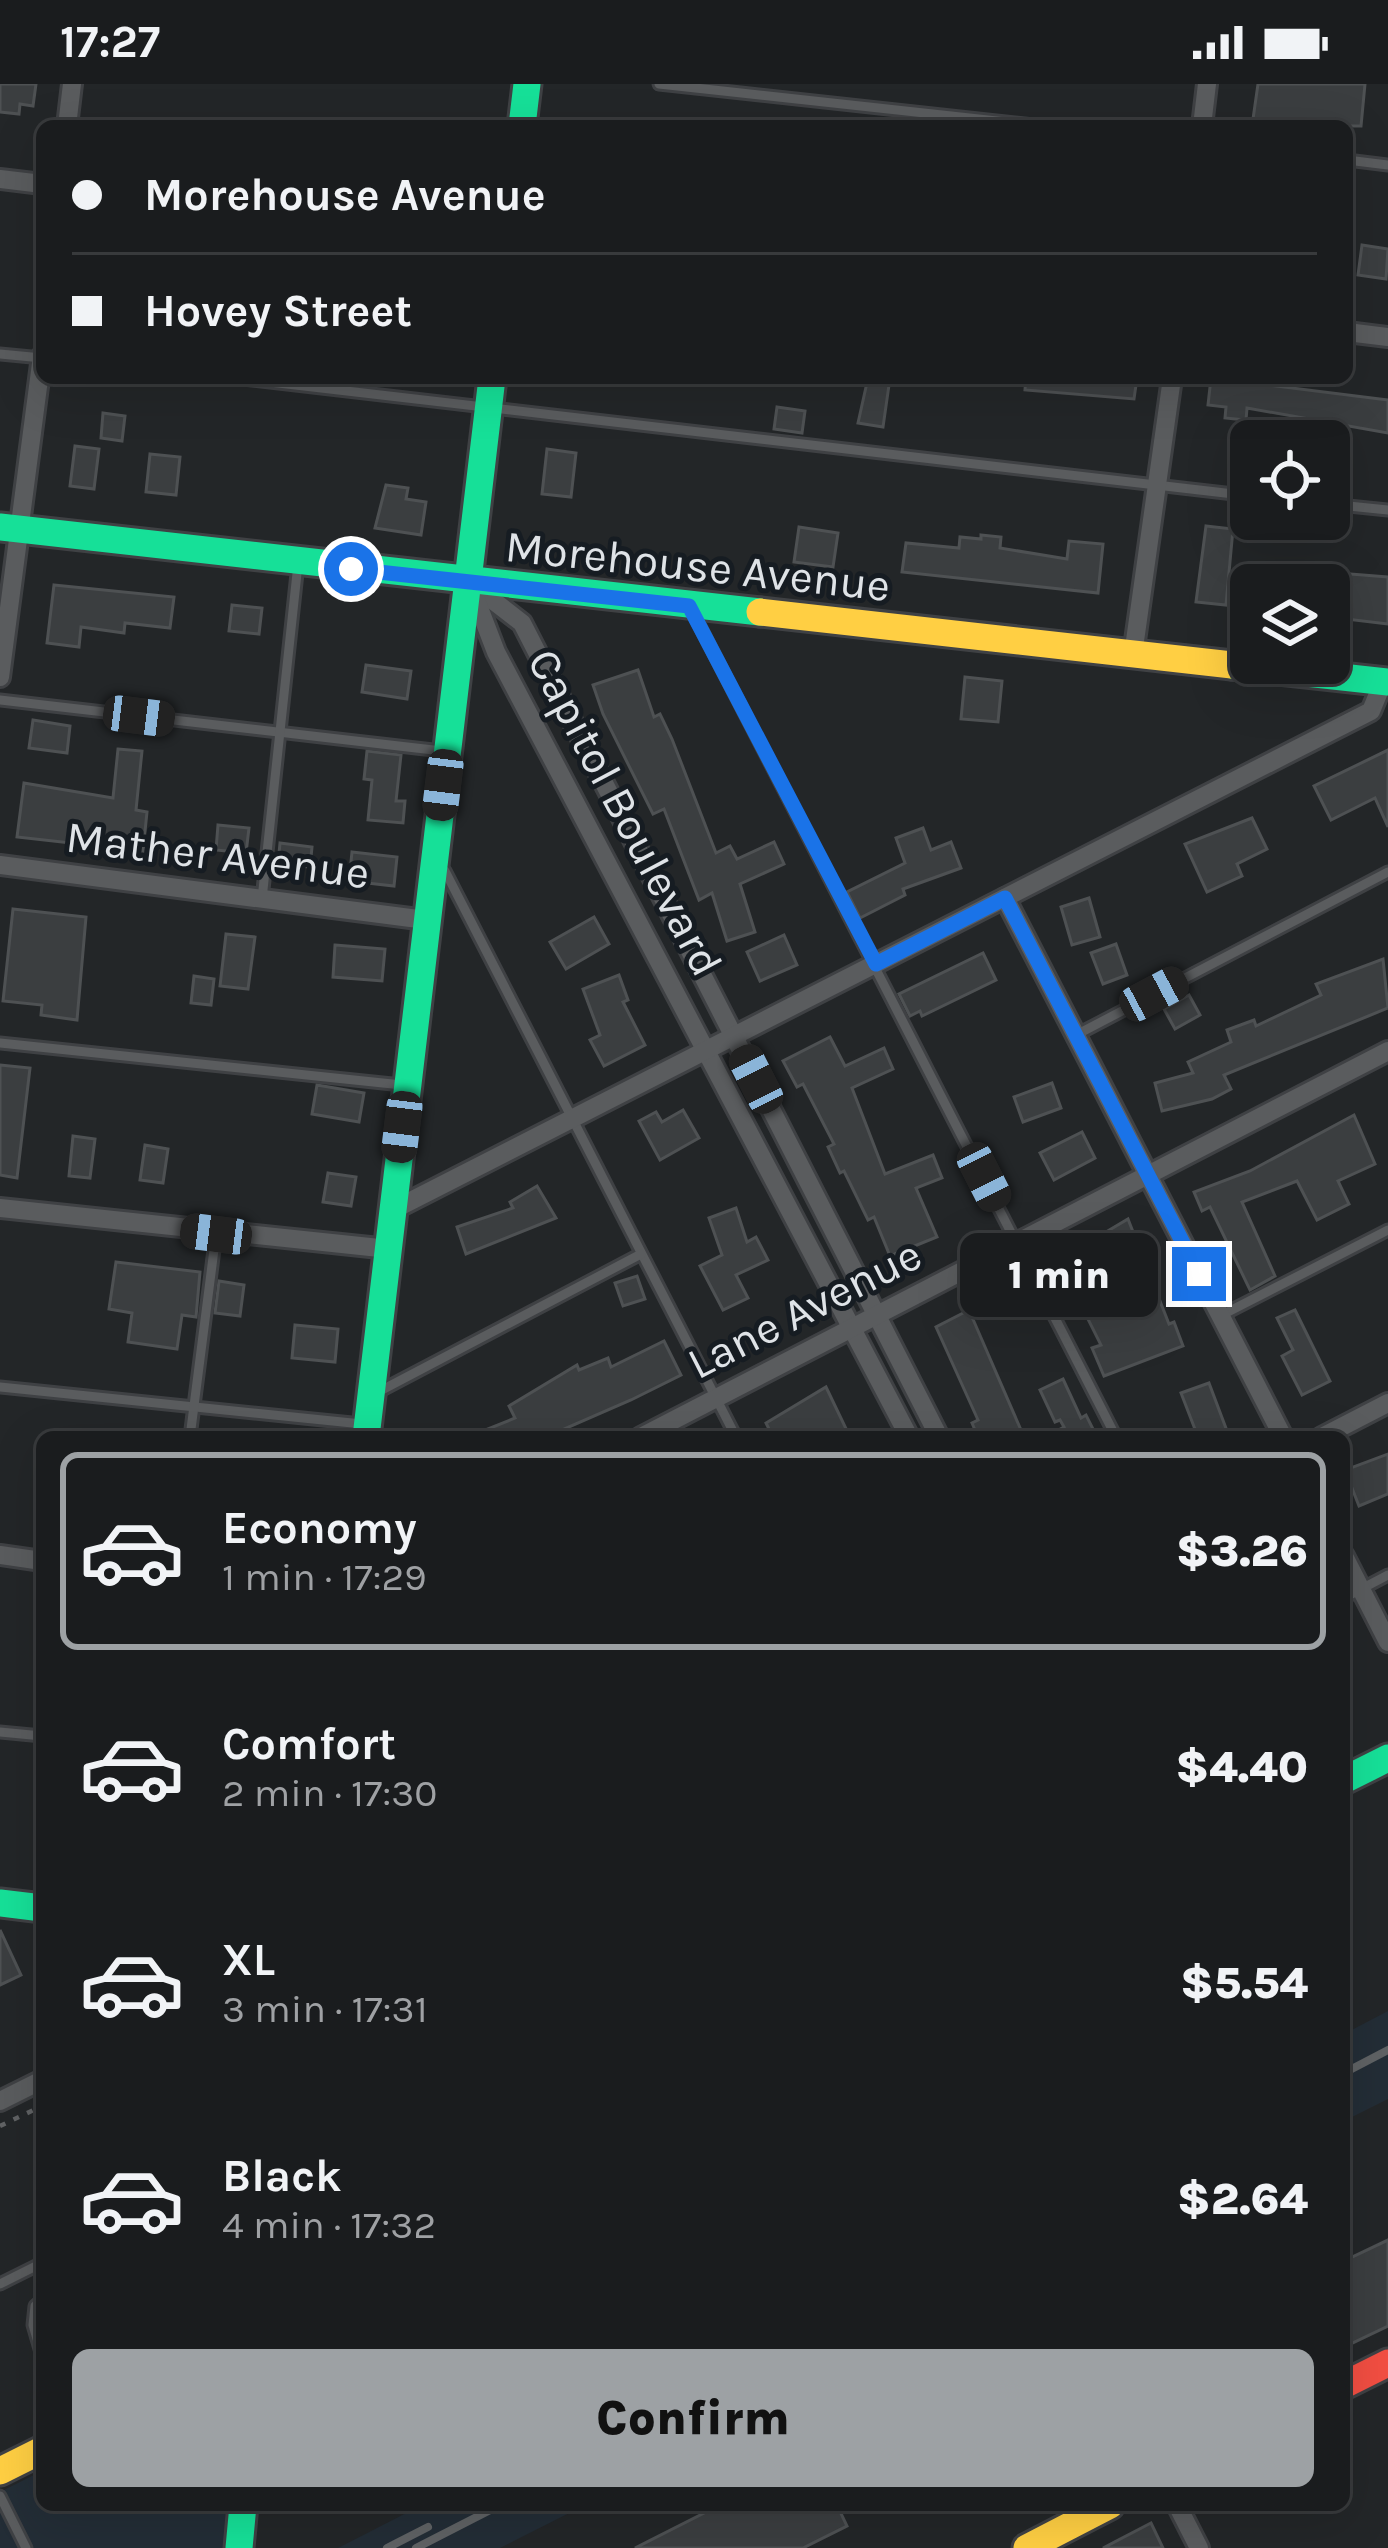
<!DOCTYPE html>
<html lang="en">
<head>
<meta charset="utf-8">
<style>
  :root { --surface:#1a1c1e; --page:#27292b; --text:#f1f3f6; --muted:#9fa1a4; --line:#383a3c; --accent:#9da1a4 }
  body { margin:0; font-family:Karla,sans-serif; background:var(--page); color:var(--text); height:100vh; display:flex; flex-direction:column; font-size:45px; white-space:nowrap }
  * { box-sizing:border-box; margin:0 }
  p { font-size:39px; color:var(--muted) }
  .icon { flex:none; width:66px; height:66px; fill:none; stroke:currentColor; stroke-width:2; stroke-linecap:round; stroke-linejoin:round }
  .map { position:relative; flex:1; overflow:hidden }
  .side { position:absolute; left:36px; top:1347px; width:1314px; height:1080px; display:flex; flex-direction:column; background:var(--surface); border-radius:18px; box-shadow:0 12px 48px #0002,0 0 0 3px var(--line) }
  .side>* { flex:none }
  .banner { position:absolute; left:36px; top:36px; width:1317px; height:264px; border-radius:18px; box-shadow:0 12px 48px #0002,0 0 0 3px var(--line); display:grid; align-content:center; height:264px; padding:0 36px; background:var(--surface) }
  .tools { position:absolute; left:1230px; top:336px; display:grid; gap:24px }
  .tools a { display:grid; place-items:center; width:120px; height:120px; border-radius:18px; background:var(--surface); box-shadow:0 12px 48px #0002,0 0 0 3px var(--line); font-size:60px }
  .end { position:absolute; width:54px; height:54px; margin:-27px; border:15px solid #1a73e8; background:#fff; box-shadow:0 0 0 6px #fff }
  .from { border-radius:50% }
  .bubble { position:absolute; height:84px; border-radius:18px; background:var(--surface); box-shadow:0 12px 48px #0002,0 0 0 3px var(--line); font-size:39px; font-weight:800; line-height:84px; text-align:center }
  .car { position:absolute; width:36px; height:72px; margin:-36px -18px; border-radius:15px; box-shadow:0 0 9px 3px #0007; background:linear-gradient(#222 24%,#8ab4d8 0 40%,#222 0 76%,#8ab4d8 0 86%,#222 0) }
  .banner b { display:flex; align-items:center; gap:42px; height:114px; font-size:45px }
  .banner b+b { border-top:3px solid var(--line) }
  .banner i { width:30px; height:30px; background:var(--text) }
  ul { padding:21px 0 0; list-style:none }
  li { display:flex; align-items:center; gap:36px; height:198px; margin:0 24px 18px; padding:0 12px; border:6px solid transparent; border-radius:18px }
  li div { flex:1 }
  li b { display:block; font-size:45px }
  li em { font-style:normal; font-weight:800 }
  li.on { border-color:var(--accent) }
  li>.icon { width:108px; height:108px; stroke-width:1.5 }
  .cta { display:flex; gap:24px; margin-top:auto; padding:24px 36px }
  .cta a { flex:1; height:138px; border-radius:18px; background:var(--accent); color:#111; font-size:48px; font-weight:800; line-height:138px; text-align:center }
  .status { display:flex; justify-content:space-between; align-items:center; height:84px; padding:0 60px; background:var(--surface); direction:ltr }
  .status svg { height:33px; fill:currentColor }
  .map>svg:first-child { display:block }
  .built { fill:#232d36 }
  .building { fill:#3b3e40; stroke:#4e5153; stroke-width:3 }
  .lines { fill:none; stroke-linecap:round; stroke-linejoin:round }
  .lane-casing { stroke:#3f4144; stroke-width:15 }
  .street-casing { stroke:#3f4144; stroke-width:24 }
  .fast-casing { stroke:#3f4144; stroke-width:33 }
  .slow-casing { stroke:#3f4144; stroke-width:33 }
  .jam-casing { stroke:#3f4144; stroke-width:33 }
  .path { stroke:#606264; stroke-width:4.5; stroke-dasharray:6 9; stroke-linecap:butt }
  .lane { stroke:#5a5c5e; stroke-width:9 }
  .street { stroke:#5a5c5e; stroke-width:18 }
  .fast { stroke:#16e098; stroke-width:27 }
  .slow { stroke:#ffcf43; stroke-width:27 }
  .jam { stroke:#f24e42; stroke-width:27 }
  .rail { stroke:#5f6264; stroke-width:8 }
  .route { stroke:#1a73e8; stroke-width:15 }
  .labels { text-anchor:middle; stroke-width:10; stroke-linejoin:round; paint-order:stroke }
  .street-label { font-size:45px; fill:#dfe3e7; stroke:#161c22 }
</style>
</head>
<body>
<div class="status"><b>17:27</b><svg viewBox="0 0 49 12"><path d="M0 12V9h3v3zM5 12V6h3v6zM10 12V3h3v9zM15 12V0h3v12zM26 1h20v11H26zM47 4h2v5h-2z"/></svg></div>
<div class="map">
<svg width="1388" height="2464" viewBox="0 0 1388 2464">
  <rect width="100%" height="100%" fill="#232628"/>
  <g class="built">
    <path d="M1388 1927V2015L1344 2037V1950Z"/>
    <path d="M42 2387V2421H227L224 2464H0V2408Z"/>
    <path d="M422 2421H585L500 2464H338Z"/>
  </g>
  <g class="building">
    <path d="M0 0H36L33 22 20 20 19 30 0 28Z"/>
    <path d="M1258 0H1365L1361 42H1252Z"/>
    <path d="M1362 161 1388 165 1386 195 1358 191Z"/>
    <path d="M868 294H890L883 343 858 339Z"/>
    <path d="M1026 294H1137L1134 315 1025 306Z"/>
    <path d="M1211 294 1388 316V349L1247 324 1246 336 1225 334 1226 323 1208 321Z"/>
    <path d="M777 323 805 327 802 349 774 345Z"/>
    <path d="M103 329 125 332 122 357 101 354Z"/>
    <path d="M75 362 99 365 94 405 70 402Z"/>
    <path d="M547 365 576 369 571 413 542 410Z"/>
    <path d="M150 370 180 373 176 411 146 408Z"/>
    <path d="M386 401 408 404 406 415 426 418 421 451 375 444Z"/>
    <path d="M1206 442 1233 445 1226 521 1196 518Z"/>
    <path d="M799 443 838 449 833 483 794 478Z"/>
    <path d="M981 451 1001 453 1000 464 1067 475 1069 457 1103 460 1098 509 902 488 906 459 959 464 960 453 981 455Z"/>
    <path d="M1338 489 1388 493V540L1329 533V501H1337Z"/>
    <path d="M54 501 174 513 170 544 125 539 124 549 81 543 79 563 47 559Z"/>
    <path d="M232 521 262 524 259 550 229 547Z"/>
    <path d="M366 581 411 587 407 615 362 608Z"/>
    <path d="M638 586 654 633 660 630 672 655 716 769 730 762 737 775 774 758 784 780 740 800 755 848 727 857 712 809 699 816 664 725 653 730 603 630 593 601Z"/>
    <path d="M965 593 1002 597 998 638 961 635Z"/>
    <path d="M33 636 70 642 67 669 29 664Z"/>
    <path d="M118 665 142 667 136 726 147 728 143 767 17 753 24 699 113 714Z"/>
    <path d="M1388 666V743L1375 714 1331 736 1314 702Z"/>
    <path d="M367 667 401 671 396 717H405L403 739 368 736 372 696 364 695Z"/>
    <path d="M1252 734 1267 765 1237 780 1242 792 1207 808 1185 760Z"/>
    <path d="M218 741 249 744 246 769 216 766Z"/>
    <path d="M923 744 931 766 951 758 961 784 903 805 905 811 860 834 847 808 905 779 896 754Z"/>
    <path d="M280 759 312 763 310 783 278 780Z"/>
    <path d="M352 768 397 773 394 802 349 797Z"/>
    <path d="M1089 814 1100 853 1072 861 1061 823Z"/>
    <path d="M13 825 86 833 77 936 41 931 42 921 3 917Z"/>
    <path d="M594 833 609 860 566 885 550 858Z"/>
    <path d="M226 850 255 853 248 905 220 902Z"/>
    <path d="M784 851 797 881 760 897 747 868Z"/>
    <path d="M1116 860 1127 891 1103 900 1091 869Z"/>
    <path d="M335 861 385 865 382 897 333 893Z"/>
    <path d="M983 869 996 896 922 932 920 927 910 932 899 910Z"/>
    <path d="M1383 875 1388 924 1224 991 1231 1005 1212 1015 1162 1027 1155 999 1193 989 1188 978 1231 958 1227 946 1254 936 1256 942 1321 911 1316 900Z"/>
    <path d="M619 891 628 916 623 918 645 961 604 982 590 956 600 951 583 905Z"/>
    <path d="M194 892 214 895 211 921 191 919Z"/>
    <path d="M1189 911 1200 931 1175 945 1164 925Z"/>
    <path d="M830 953 845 982 884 964 893 985 852 1004 885 1090 933 1071 942 1094 916 1104 937 1153 890 1172 874 1133 868 1136 844 1087 840 1089 828 1063 834 1060 803 1000 797 1003 783 977Z"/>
    <path d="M0 981 30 984 17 1094 0 1091Z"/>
    <path d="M1052 999 1061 1024 1023 1038 1014 1013Z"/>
    <path d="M317 1001 364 1009 359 1038 312 1030Z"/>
    <path d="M683 1026 699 1054 660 1076 639 1037 656 1028 662 1038Z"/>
    <path d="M1354 1031 1375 1080 1338 1097 1349 1120 1317 1136 1297 1097 1242 1118 1275 1192 1250 1206 1210 1123 1202 1127 1194 1108 1250 1087Z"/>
    <path d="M1082 1048 1095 1074 1054 1096 1040 1069Z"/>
    <path d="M73 1052 95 1055 90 1094 69 1092Z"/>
    <path d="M145 1061 168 1065 163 1099 140 1096Z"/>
    <path d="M328 1089 356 1093 351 1122 323 1118Z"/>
    <path d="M537 1102 556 1134 466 1170 457 1143 513 1124 510 1118Z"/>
    <path d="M736 1124 747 1158 756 1153 768 1176 736 1191 748 1214 723 1226 700 1182 722 1171 709 1134Z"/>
    <path d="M1128 1135 1169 1240 1174 1238 1183 1262 1104 1292 1092 1264 1101 1261 1075 1209 1060 1217 1051 1200 1093 1178 1084 1161Z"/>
    <path d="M116 1178 200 1188 196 1233 182 1231 177 1265 128 1258 132 1229 109 1225Z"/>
    <path d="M637 1192 645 1215 623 1222 615 1199Z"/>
    <path d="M219 1197 244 1201 240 1232 215 1229Z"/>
    <path d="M969 1226 1024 1353H978L972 1339 978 1336 936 1243Z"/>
    <path d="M1295 1226 1330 1297 1302 1311 1282 1272 1293 1266 1277 1234Z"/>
    <path d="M295 1241 338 1245 335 1278 292 1274Z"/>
    <path d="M664 1257 681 1291 631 1316 546 1353H468L515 1334 509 1322 577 1281 579 1286 608 1274 611 1283Z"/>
    <path d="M1063 1295 1081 1334 1086 1331 1097 1353H1045L1064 1343 1060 1336 1055 1338 1040 1306Z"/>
    <path d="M1209 1299 1227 1347 1198 1353 1181 1309Z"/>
    <path d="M826 1303 850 1353H773L766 1339Z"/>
    <path d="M1388 1370V1410L1359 1422 1345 1386Z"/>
    <path d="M0 1846 21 1891 0 1901Z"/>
    <path d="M1388 2156V2242L1344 2263V2177Z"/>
    <path d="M720 2421H837L847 2442 803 2464H635Z"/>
    <path d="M1151 2439 1163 2464H1103Z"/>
  </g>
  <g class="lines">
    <g class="lane-casing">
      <g id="lane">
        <path d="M659 0 1043 42"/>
        <path d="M1347 76 1388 81"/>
        <path d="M0 270 42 274"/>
        <path d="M234 294 1251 412"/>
        <path d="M1329 420 1388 426"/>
        <path d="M691 525 1116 1353"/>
        <path d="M0 616 442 667"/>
        <path d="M445 787 736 1353"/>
        <path d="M262 815 298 480"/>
        <path d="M1076 951 1388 788"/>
        <path d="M0 959 402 1001"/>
        <path d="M1222 1231 1388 1146"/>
        <path d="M0 1303 362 1340"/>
        <path d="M380 1307 641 1170"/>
        <path d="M190 1353 216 1150"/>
        <path d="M1344 1514 1388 1491"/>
        <path d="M0 1648 42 1652"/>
        <path d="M0 2200 42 2179"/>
        <path d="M42 2216 35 2222 33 2241 42 2272"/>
        <path d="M0 2412 26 2464"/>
      </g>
    </g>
    <g class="street-casing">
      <g id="street">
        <path d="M67 42 72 0"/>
        <path d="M1202 42 1207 0"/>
        <path d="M0 95 42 100"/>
        <path d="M1347 248 1388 253"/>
        <path d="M469 498 522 539 939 1353"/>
        <path d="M473 508 496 568 909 1353"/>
        <path d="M1133 571 1172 294"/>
        <path d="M0 593 42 272"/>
        <path d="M0 781 426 836"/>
        <path d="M1005 814 1283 1353"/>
        <path d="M0 1124 389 1165"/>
        <path d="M393 1126 1371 627 1383 598"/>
        <path d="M641 1353 1388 967"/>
        <path d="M1322 1353 1388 1319"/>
        <path d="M0 1471 42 1477"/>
        <path d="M1344 1472 1388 1558"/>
        <path d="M0 2017 42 1996"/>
        <path d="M1177 2421 1199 2464"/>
      </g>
    </g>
    <g class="fast-casing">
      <g id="fast">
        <path d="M522 42 527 0"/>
        <path d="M0 443 760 528"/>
        <path d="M1232 581 1388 598"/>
        <path d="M366 1353 492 294"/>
        <path d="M1344 1696 1388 1674"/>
        <path d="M0 1819 42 1824"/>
        <path d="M239 2464 243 2421"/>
      </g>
    </g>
    <g class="slow-casing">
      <g id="slow">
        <path d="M760 528 1232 581"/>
        <path d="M0 2387 42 2366"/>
        <path d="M1027 2464 1110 2421"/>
      </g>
    </g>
    <g class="jam-casing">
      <path id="jam" d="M1344 2301 1388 2279"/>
    </g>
    <path class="path" d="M0 2042 42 2022"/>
    <use href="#lane" class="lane"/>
    <use href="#street" class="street"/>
    <use href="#fast" class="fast"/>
    <use href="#slow" class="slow"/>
    <use href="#jam" class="jam"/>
    <g class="rail">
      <path d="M1344 1989 1388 1966"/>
      <path d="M387 2464 428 2443"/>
      <path d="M416 2464 500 2421"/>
    </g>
  </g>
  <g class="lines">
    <path class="route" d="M351 485 689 522 876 880 1005 814 1199 1190"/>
  </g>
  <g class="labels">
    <g class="street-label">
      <text transform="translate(698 481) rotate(6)" y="16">Morehouse Avenue</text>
      <text transform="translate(626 728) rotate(62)" y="16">Capitol Boulevard</text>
      <text transform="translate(218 770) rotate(7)" y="16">Mather Avenue</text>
      <text transform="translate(804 1224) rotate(-27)" y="16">Lane Avenue</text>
    </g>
  </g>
</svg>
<div class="tools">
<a><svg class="icon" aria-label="locate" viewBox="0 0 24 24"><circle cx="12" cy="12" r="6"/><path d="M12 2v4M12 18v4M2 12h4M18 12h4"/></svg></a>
<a><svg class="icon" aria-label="layers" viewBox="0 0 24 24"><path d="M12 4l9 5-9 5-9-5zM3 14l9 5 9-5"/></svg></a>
</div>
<i class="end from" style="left:351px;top:485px"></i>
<i class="end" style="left:1199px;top:1190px"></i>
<div class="bubble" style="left:960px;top:1149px;width:198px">1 min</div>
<i class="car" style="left:139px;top:632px;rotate:97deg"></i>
<i class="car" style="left:443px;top:701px;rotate:187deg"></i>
<i class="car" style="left:1154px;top:910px;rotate:62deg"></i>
<i class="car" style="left:756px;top:995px;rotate:333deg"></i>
<i class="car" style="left:402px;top:1043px;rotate:187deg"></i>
<i class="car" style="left:984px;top:1093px;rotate:153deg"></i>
<i class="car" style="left:216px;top:1150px;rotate:277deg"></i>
<div class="banner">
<b><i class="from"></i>Morehouse Avenue</b>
<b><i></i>Hovey Street</b>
</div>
<section class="side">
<ul>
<li class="on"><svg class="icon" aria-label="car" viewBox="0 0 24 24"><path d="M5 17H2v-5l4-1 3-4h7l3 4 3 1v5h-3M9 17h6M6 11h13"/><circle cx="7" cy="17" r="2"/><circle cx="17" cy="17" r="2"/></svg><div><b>Economy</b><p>1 min · 17:29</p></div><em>$3.26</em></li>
<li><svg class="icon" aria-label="car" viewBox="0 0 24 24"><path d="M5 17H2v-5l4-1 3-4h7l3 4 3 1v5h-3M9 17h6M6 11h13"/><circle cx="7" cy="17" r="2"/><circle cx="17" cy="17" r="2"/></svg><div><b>Comfort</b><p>2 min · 17:30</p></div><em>$4.40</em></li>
<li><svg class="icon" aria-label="car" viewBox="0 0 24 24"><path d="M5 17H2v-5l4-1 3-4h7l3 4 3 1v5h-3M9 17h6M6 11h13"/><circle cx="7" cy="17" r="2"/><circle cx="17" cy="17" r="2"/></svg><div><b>XL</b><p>3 min · 17:31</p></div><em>$5.54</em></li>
<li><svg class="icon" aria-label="car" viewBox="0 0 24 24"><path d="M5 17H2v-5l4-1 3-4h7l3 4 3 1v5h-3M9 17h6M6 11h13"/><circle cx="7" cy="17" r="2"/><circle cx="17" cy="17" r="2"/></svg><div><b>Black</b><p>4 min · 17:32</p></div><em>$2.64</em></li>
</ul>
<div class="cta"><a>Confirm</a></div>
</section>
</div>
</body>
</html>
